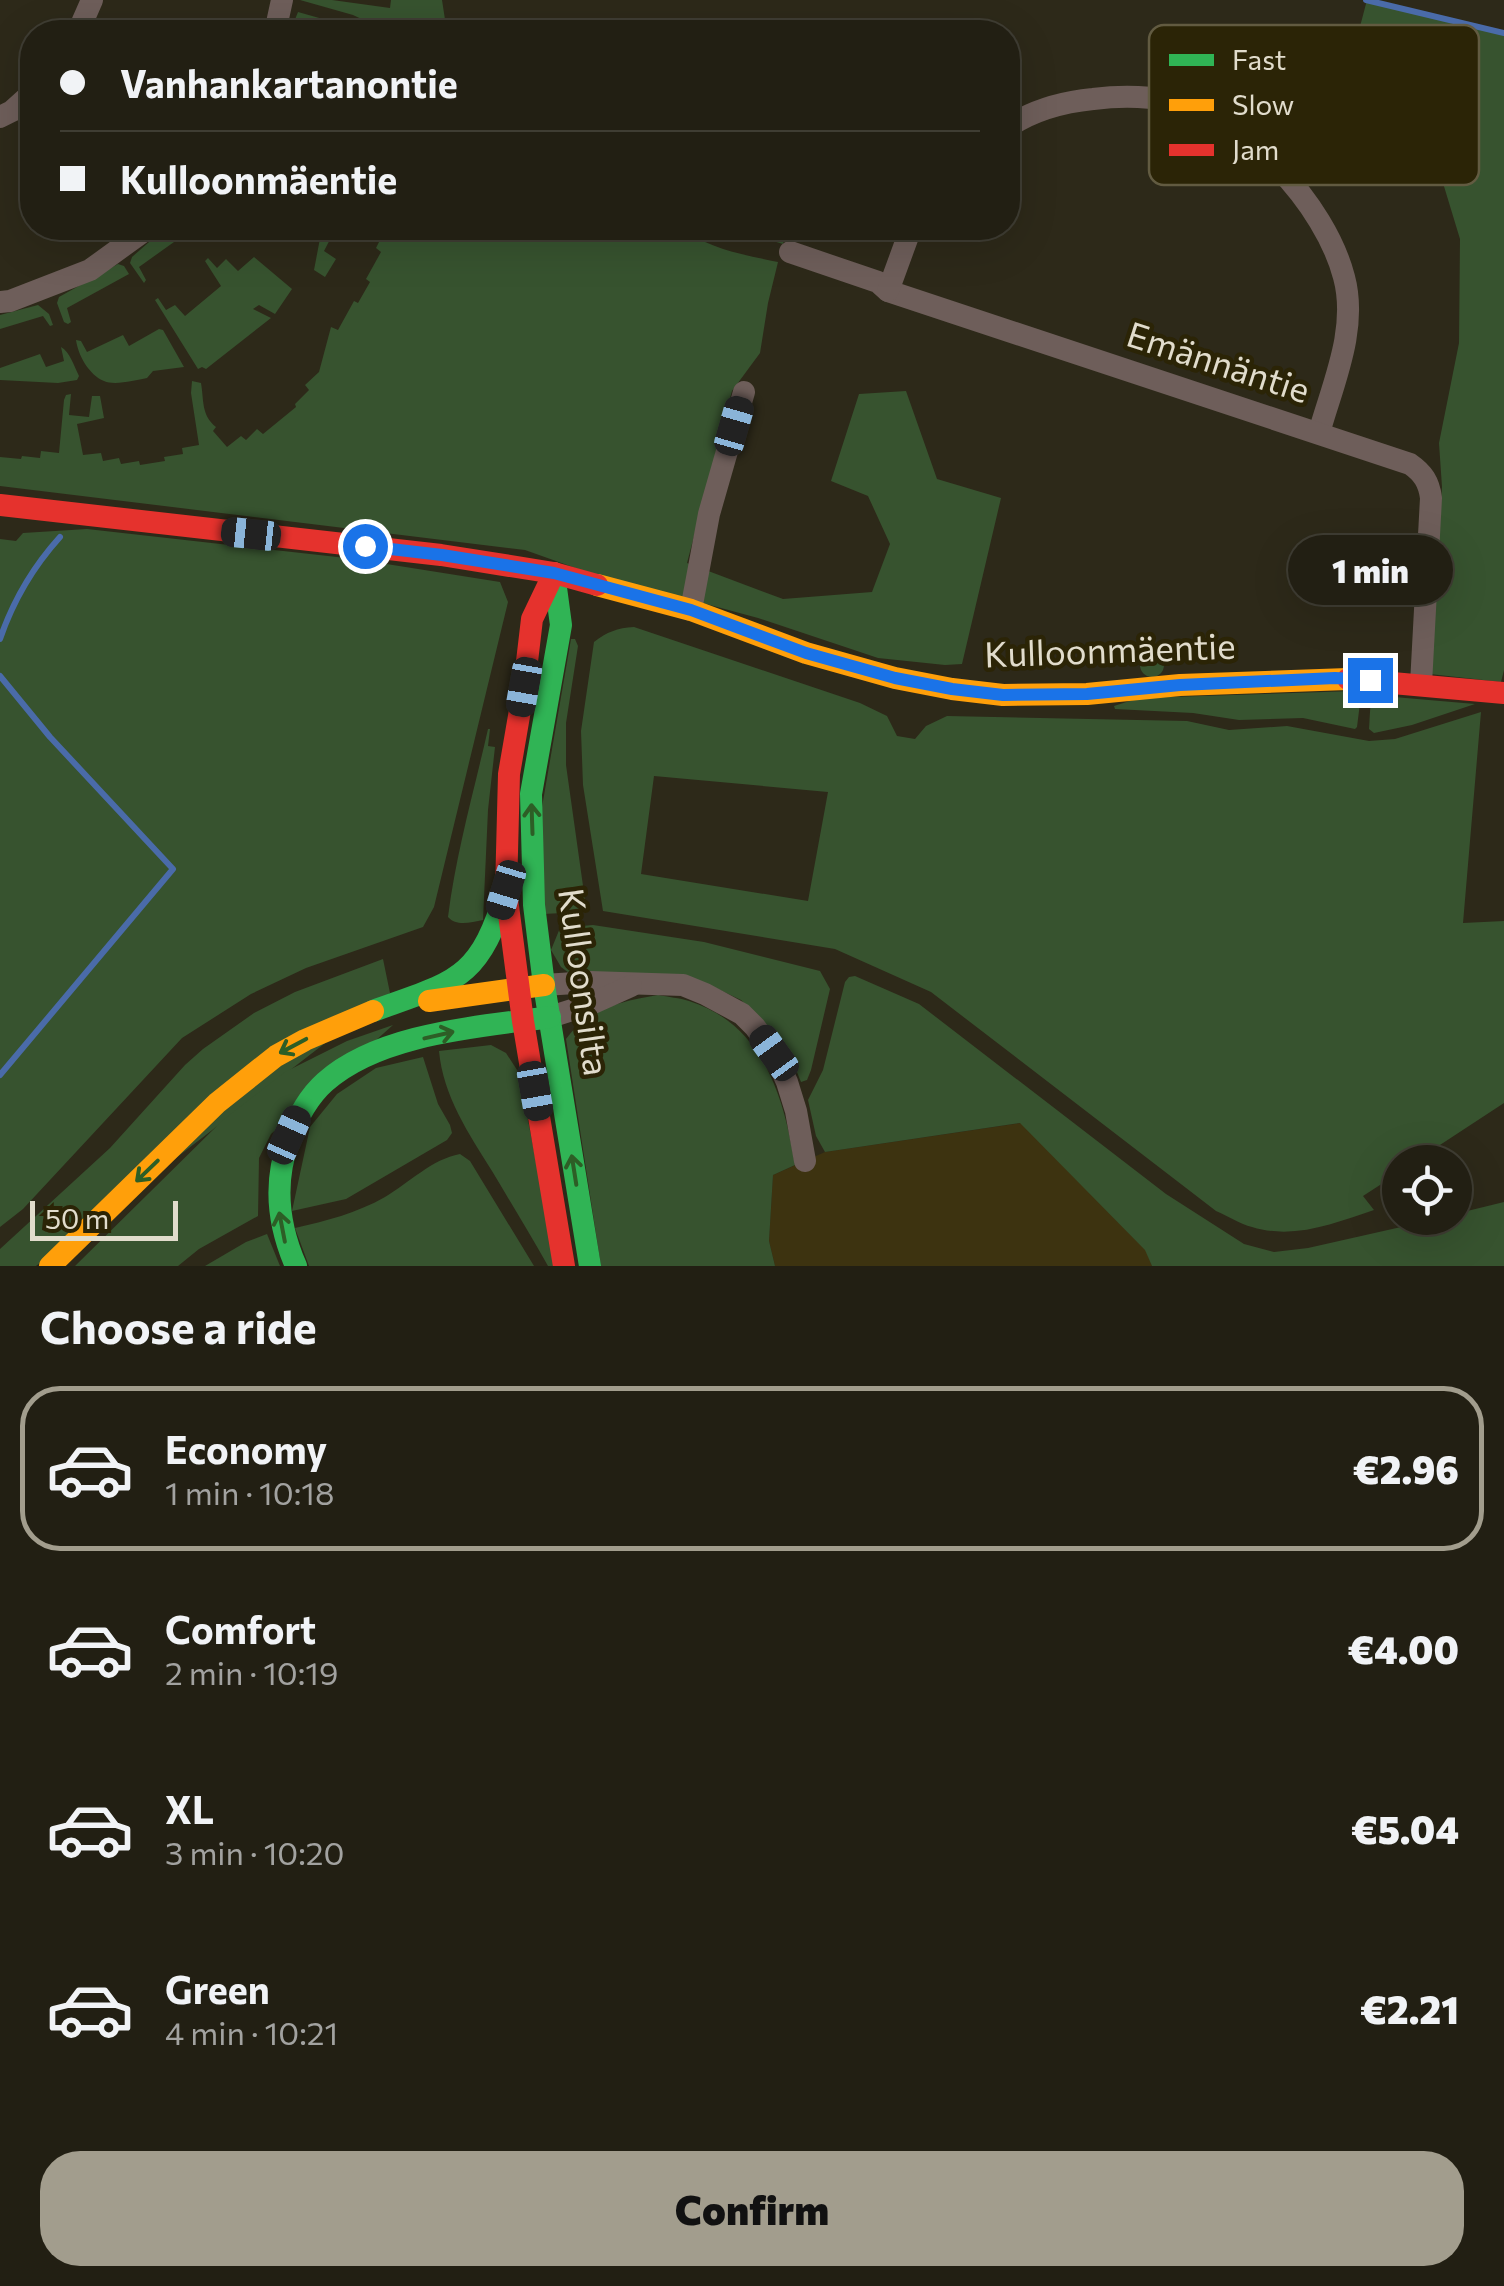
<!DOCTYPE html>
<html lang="en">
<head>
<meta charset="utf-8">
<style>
  :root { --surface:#221f13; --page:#2e2c21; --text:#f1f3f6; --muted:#a2a2a0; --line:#3f3d33; --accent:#a29d8d }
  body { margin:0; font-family:Commissioner,sans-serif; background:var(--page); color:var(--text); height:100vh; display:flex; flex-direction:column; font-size:38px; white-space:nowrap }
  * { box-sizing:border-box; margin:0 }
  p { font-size:32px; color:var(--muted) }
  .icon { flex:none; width:55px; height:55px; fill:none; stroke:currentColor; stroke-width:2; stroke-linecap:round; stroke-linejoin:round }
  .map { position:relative; height:1266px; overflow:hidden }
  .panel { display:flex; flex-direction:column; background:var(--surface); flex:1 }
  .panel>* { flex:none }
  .top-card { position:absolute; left:20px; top:20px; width:1000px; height:220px; border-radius:40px; box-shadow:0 10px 40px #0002,0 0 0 2px var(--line); display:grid; align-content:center; height:220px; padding:0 40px; background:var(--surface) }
  .controls { position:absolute; left:1382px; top:1145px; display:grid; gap:20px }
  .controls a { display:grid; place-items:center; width:90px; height:90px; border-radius:50%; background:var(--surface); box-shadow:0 10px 40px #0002,0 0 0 2px var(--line); font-size:50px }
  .scale { position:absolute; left:30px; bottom:25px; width:148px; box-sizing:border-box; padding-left:10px; border:5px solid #e1dccc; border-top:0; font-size:28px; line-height:35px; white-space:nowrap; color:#e1dccc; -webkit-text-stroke:8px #2b2406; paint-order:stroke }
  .end { position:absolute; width:45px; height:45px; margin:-22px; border:12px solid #1a73e8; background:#fff; box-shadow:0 0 0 5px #fff }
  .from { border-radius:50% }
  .bubble { position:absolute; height:70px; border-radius:35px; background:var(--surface); box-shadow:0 10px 40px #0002,0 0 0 2px var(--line); font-size:32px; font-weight:800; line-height:70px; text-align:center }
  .car { position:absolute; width:30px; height:60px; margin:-30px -15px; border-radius:12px; box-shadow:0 0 8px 2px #0007; background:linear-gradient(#222 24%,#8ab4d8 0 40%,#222 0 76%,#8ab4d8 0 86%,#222 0) }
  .top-card b { display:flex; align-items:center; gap:35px; height:95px; font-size:38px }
  .top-card b+b { border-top:2px solid var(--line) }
  .top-card i { width:25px; height:25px; background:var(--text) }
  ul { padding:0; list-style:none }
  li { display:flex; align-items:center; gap:30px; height:165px; margin:0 20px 15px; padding:0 20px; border:5px solid transparent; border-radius:40px }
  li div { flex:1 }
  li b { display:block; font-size:38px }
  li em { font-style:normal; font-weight:800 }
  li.selected { border-color:var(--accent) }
  li>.icon { width:90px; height:90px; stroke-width:1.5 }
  h2 { padding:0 40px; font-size:45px; line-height:120px }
  .cta { display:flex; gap:20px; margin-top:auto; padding:20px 40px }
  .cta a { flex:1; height:115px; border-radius:40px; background:var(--accent); color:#111; font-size:40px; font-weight:800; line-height:115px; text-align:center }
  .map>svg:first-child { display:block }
  .built { fill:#3d3310 }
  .green { fill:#37532f; fill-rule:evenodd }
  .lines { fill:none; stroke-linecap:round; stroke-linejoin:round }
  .stream { stroke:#4a6ba9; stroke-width:6 }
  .street { stroke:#6e5e5a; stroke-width:22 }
  .fast { stroke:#30b455; stroke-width:22 }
  .slow { stroke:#ff9f0a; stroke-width:22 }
  .jam { stroke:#e5322d; stroke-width:22 }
  .oneway { stroke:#2d5e26 }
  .route { stroke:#1a73e8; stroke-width:12 }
  .labels { text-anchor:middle; stroke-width:9; stroke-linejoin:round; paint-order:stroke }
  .street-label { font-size:35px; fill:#e1dccc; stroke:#2b2406 }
  .key { fill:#2b2406; stroke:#625b41; stroke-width:2.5 }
  .key-label { font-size:28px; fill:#e1dccc }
</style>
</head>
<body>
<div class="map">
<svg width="1504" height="1266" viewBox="0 0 1504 1266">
  <rect width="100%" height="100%" fill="#2d2919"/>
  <path class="built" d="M1021 1123 1146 1250 1152 1266H775L769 1241 773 1175 825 1152Z"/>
  <g class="green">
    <path d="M300 0H332L390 8 391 0H442L446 26 458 32H389L353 15Z"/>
    <path d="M1367 0 1504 33V670L1501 682 1430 674 1442 487 1439 443 1459 343 1460 239 1443 183 1352 57Z"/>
    <path d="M298 12 351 27 363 32H290Z"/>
    <path d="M165 228H188L174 242 139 267 146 280 144 283 130 263 132 257Z"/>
    <path d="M322 228H336L324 251 336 259 325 277 314 270Z"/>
    <path d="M377 228H682C708 249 745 255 778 262L768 303 760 353 732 391 687 563 783 599 872 592 890 544 868 496 831 481 859 394 906 391 937 479 1001 498 962 664 945 665 878 658 758 618 584 571 525 550 0 486V457L21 459 22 456 40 458 41 451 59 453 64 400 66 395 71 394 69 415 89 417 92 396H100L104 418 77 424 83 455 101 453 103 461 119 458 121 464 139 461 140 465 165 461 164 457 183 454 182 448 199 445 191 393 192 381 201 383C204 400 201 415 216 427L213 431 227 447 241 436 246 440 257 429 263 434 296 407 295 404 309 390 305 385 319 372 331 327 338 330 354 301 358 303 370 282 366 279 381 252 376 248 384 232Z"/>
    <path d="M729 228H787L783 244Z"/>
    <path d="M254 257 292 289 275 314 259 305 253 309 271 318 206 369 202 367 198 369 155 300 158 298 166 310 175 305 185 316 221 286 205 261 208 258 217 268 226 259 238 271Z"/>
    <path d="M118 264 124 266 129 274 67 308 71 322 68 324 64 322 57 303 59 297Z"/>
    <path d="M38 305 49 314 53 325 50 326 43 316 0 329V315Z"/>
    <path d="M159 329 163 330 184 367 153 371 147 378C135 380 115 386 104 381 89 375 78 355 76 340L81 341 87 352 123 335 129 346Z"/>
    <path d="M61 347C70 352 74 366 79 376L77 380 58 383 0 380V368L40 354 46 367 64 361Z"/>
    <path d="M87 529 355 559 500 582 508 602 434 907 423 927 306 968 251 994 182 1038 23 1209 0 1227V539L16 541 23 533Z"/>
    <path d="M634 627 860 703 887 716 897 736 915 739 926 726 947 716 1187 721 1229 730 1287 726 1369 741 1395 739 1481 712 1463 923 1504 921V1103L1414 1162H1400V1172L1363 1196 1374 1210C1335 1223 1294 1240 1252 1227 1240 1224 1228 1216 1216 1211L931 992 835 949 603 911 583 785 581 731 594 642C607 632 617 628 634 627ZM654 776 828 792 808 901 641 874Z"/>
    <path d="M571 639H575L578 646 566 723V765L585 900 583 912 543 914 542 807Z"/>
    <circle cx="1152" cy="665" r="12"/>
    <path d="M1354 691 1361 695 1357 727 1355 729 1303 718 1239 720 1193 713 1115 709 1114 706 1139 698Z"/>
    <path d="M1371 695 1475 704 1412 725 1374 733 1369 729Z"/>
    <path d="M488 729H490L488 746 495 747 488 810 483 920C471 922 457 927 448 917 456 853 474 791 488 729Z"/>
    <path d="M593 925 704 942 820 971 830 989 811 1070 807 1080 801 1082 785 1043 741 1000 703 982 569 973 561 967 551 950 560 928Z"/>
    <path d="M383 959 390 993 36 1266H0V1249L110 1148 185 1065 203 1049 254 1013 295 992Z"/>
    <path d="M855 976 919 1004 1166 1194 1244 1244 1274 1252 1308 1248 1441 1218H1455V1214L1504 1202V1266H1152L1145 1250 1020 1123 825 1152 816 1136 808 1100 823 1070 845 982 849 977Z"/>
    <path d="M658 995C668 997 680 998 689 1001 763 1024 784 1097 795 1165L773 1175 769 1241 775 1266H601L566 1039C589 1008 622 1001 658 995Z"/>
    <path d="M393 1025 271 1134 259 1158 258 1216 199 1249 178 1266H75L223 1120 285 1072 347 1041Z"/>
    <path d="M491 1045 506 1053 519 1073 556 1266H548C530 1234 511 1203 492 1171 469 1134 443 1096 439 1051Z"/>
    <path d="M423 1057 438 1104 450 1125 452 1133 447 1140 346 1199 292 1211 310 1127 337 1094 376 1068Z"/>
    <path d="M460 1154 470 1161 534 1266H309L295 1228C326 1221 357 1213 385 1197 409 1183 432 1159 460 1154Z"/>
    <path d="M267 1234 280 1266H205L246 1242Z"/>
  </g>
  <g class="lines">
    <g class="stream">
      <path d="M1366 0 1504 33"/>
      <path d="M0 639C13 601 32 568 60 537"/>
      <path d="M0 676 50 737 173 869 0 1075"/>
    </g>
    <g class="street">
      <path d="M78 32 92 0"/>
      <path d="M275 32 282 0"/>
      <path d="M0 117 12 111 32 93"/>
      <path d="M1008 127C1033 110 1063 102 1093 99 1117 96 1146 96 1169 101 1245 117 1325 204 1344 277 1358 329 1333 383 1319 433"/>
      <path d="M790 252 878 282 888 291 1410 464C1423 473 1429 482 1431 498L1421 684"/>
      <path d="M888 291 911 228"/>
      <path d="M0 302 10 301 90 270 148 228"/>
      <path d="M691 610 709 514 744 392"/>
      <path d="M544 985 590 982 683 985 705 994 742 1014 755 1027 774 1053 787 1082 796 1111 805 1161"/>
      <path d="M550 1017 591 1004 631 986"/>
    </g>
    <g class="fast">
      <path d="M554 573 561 625 531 794 534 905 544 985 590 1266"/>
      <path d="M373 1011C456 981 479 981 506 891"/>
      <path d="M296 1266C278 1225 273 1183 289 1140 297 1118 307 1098 325 1082 380 1033 479 1027 550 1017"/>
    </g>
    <g class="slow">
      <path d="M597 585 691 610 806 653 895 678 952 689 1003 695 1087 694 1180 685 1348 679"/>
      <path d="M429 1001 544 985"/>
      <path d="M50 1266 217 1103 276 1056 305 1040 373 1011"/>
    </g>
    <g class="jam">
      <path d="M0 505 441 555 554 573 597 585"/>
      <path d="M554 573 532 619 524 687 509 774 506 891 523 1021 564 1266"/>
      <path d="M1348 679 1504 693"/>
    </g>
  </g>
  <defs><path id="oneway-shaft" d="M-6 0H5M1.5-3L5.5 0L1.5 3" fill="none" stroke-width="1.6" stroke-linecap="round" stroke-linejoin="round" transform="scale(2.5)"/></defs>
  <g class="oneway">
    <use href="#oneway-shaft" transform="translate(532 819) rotate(-92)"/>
    <use href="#oneway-shaft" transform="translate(439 1035) rotate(-13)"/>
    <use href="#oneway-shaft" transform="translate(293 1046) rotate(152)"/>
    <use href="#oneway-shaft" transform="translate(574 1170) rotate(-99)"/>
    <use href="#oneway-shaft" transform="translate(147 1171) rotate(136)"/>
    <use href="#oneway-shaft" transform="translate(282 1227) rotate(-101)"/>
  </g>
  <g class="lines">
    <path class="route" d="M365 546 442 555 554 573 691 610 806 653 895 678 952 689 1003 695 1087 694 1180 685 1335 678 1370 680"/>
  </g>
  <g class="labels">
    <g class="street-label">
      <text transform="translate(1218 363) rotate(18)" y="12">Emännäntie</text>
      <text transform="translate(1110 651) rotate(-2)" y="12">Kulloonmäentie</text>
      <text transform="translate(583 982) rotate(82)" y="12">Kulloonsilta</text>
    </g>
  </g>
  <rect x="1149" y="25" width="330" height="160" rx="15" class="key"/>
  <rect x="1169" y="54" width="45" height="12" fill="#30b455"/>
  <rect x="1169" y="99" width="45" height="12" fill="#ff9f0a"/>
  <rect x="1169" y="144" width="45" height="12" fill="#e5322d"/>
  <g class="key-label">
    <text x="1232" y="70">Fast</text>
    <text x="1232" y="115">Slow</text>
    <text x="1232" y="160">Jam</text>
  </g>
</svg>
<div class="controls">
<a><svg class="icon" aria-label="locate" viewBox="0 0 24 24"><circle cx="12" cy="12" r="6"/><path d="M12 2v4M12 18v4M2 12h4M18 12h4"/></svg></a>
</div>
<div class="scale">50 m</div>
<i class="end from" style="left:365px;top:546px"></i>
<i class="end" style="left:1370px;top:680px"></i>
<div class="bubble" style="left:1288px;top:535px;width:165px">1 min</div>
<i class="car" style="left:734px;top:426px;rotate:16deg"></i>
<i class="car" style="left:251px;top:534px;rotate:276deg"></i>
<i class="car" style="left:524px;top:687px;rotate:190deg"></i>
<i class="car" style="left:506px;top:890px;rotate:197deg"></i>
<i class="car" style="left:774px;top:1053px;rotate:324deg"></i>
<i class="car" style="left:535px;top:1091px;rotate:170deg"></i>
<i class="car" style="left:289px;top:1135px;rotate:24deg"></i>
<div class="top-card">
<b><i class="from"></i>Vanhankartanontie</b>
<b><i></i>Kulloonmäentie</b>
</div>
</div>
<section class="panel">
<h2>Choose a ride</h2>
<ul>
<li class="selected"><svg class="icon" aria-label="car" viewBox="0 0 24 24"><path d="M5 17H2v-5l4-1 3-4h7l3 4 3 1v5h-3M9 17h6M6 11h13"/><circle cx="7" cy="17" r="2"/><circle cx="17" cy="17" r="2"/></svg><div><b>Economy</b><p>1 min · 10:18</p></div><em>€2.96</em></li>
<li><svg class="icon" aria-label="car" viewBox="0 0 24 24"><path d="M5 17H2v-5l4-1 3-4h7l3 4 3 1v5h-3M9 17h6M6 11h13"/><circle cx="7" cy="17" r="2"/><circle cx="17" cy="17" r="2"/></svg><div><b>Comfort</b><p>2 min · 10:19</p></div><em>€4.00</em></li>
<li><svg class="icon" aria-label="car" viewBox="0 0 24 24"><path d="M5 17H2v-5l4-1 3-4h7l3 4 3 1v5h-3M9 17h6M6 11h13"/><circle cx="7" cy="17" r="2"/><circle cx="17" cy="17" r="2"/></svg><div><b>XL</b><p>3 min · 10:20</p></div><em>€5.04</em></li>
<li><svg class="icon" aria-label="car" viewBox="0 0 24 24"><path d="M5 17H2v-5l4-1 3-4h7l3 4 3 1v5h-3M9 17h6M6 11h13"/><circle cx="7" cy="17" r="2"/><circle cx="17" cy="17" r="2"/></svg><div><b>Green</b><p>4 min · 10:21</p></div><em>€2.21</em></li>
</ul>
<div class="cta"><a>Confirm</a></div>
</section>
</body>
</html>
